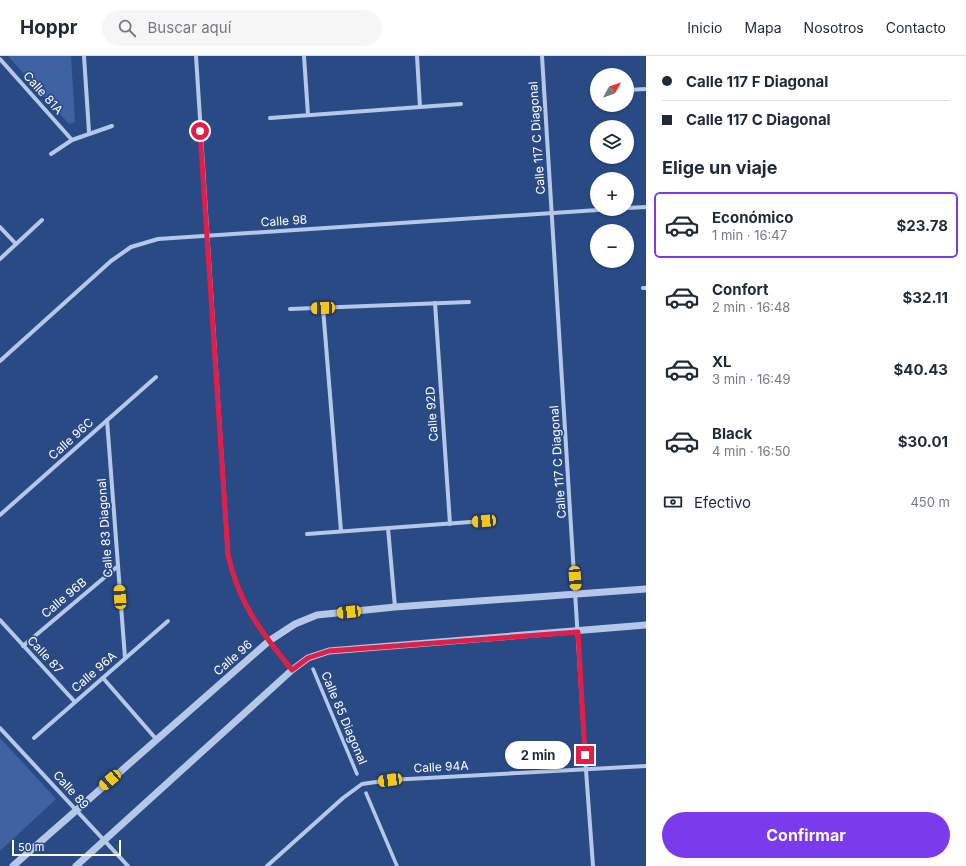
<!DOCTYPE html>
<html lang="es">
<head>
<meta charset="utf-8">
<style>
  :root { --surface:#fff; --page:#f6f6f7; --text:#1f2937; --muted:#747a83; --line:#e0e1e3; --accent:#7c3aed }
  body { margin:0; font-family:Inter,sans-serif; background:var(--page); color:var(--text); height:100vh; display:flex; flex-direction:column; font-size:15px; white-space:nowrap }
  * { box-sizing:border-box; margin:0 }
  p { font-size:13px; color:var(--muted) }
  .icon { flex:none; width:22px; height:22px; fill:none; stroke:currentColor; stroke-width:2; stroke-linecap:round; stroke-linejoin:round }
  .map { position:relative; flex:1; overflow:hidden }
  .panel { display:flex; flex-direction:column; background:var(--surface); width:320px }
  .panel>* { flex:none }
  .guide { display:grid; align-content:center; height:88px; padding:0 16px; background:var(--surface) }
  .needle { width:26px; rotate:50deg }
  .controls { position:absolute; left:590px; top:12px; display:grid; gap:8px }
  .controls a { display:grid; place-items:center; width:44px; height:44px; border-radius:50%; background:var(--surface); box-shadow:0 1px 3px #0004; font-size:20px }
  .scale { position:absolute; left:12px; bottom:10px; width:109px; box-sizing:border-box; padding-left:4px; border:2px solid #fff; border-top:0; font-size:11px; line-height:14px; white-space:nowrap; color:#fff; -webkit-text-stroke:3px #2a4a86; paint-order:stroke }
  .end { position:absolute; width:18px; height:18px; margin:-9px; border:5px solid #e11d48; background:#fff; box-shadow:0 0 0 2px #fff }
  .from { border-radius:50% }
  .bubble { position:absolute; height:28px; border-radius:14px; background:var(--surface); box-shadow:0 1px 3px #0004; font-size:13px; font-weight:700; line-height:28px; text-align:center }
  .car { position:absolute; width:12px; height:24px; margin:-12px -6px; border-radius:5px; box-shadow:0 0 3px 1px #0007; background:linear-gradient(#f5c518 24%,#345 0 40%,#f5c518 0 76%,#345 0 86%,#f5c518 0) }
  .guide b { display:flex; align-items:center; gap:14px; height:38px; font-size:15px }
  .guide b+b { border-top:1px solid var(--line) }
  .guide i { width:10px; height:10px; background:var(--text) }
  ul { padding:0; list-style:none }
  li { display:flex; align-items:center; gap:12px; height:66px; margin:0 8px 6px; padding:0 8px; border:2px solid transparent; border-radius:6px }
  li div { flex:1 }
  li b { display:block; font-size:15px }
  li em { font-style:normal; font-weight:700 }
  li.active { border-color:var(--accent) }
  li>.icon { width:36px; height:36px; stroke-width:1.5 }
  h2 { padding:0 16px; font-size:18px; line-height:48px }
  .pay { display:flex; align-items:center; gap:10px; height:44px; padding:0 16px; font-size:15px }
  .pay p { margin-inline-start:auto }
  .action { display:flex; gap:8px; margin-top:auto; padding:8px 16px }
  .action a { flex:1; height:46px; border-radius:24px; background:var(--accent); color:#fff; font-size:16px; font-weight:700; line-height:46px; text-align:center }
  header { display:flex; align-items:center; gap:24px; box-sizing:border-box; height:56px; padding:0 20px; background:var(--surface); border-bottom:1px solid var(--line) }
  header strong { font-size:19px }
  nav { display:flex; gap:22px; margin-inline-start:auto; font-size:14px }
  .search { width:280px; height:36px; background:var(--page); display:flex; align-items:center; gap:10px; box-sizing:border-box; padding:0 14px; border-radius:22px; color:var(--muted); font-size:15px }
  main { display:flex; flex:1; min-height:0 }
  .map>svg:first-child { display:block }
  .green { fill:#3f63a2 }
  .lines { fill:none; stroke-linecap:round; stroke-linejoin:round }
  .pedestrian { stroke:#b5c8e7; stroke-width:3.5 }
  .minor { stroke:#b5c8e7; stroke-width:4 }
  .tertiary { stroke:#b5c8e7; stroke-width:7 }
  .route { stroke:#e11d48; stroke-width:5 }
  .labels { text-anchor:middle; stroke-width:3.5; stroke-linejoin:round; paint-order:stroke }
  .street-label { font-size:12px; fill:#fff; stroke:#2a4a86 }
</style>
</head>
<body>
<header>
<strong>Hoppr</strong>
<div class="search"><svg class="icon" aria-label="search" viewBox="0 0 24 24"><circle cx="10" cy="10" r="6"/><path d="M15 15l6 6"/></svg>Buscar aquí</div>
<nav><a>Inicio</a><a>Mapa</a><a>Nosotros</a><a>Contacto</a></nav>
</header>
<main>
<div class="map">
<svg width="646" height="810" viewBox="0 0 646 810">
  <rect width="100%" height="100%" fill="#2a4a86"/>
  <g class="green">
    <path d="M8 0H71L75 66 69 68Z"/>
    <path d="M0 682 56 743 0 795Z"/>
  </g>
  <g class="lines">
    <g class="pedestrian">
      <path d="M313 613 357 718"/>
      <path d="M366 737 397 810"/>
    </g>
    <g class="minor">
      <path d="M84 0 89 76"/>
      <path d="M196 0 228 499C239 548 261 576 292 614"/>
      <path d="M304 0 308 59"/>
      <path d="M417 0 420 51"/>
      <path d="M542 0 586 714 593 810"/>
      <path d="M0 3 72 84"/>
      <path d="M627 34 646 33"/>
      <path d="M270 62 461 48"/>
      <path d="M51 98 72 84 112 70"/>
      <path d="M627 152 646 151"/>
      <path d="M0 171 16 188"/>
      <path d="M0 203 42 164"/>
      <path d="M643 232H646"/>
      <path d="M435 247 450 468"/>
      <path d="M323 252 341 475"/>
      <path d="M290 253 469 246"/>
      <path d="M0 305 111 205 131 191 158 183 613 153"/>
      <path d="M107 364 125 602"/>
      <path d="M0 459 156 321"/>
      <path d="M388 472 395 551"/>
      <path d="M307 478 484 465"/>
      <path d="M0 564 75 646"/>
      <path d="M23 590 118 510"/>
      <path d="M103 622 157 684"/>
      <path d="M0 672 128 810"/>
      <path d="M34 682 168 565"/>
      <path d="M267 810 343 742 362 728 390 724 646 710"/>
    </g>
    <g class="tertiary">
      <path d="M13 810 269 585 295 568 317 559 395 551 646 533"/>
      <path d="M76 810 292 614 308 602 329 595 646 569"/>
    </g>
  </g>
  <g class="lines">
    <path class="route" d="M200 75 228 499C239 548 261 576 292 614L308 602 329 595 578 576 585 699"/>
  </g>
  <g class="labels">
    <g class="street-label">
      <text transform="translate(43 37) rotate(48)" y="4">Calle 81A</text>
      <text transform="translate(537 82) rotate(-94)" y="4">Calle 117 C Diagonal</text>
      <text transform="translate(284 165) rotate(-4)" y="4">Calle 98</text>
      <text transform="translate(432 358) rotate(-94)" y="4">Calle 92D</text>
      <text transform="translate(71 383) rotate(-42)" y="4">Calle 96C</text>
      <text transform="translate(558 406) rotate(-94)" y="4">Calle 117 C Diagonal</text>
      <text transform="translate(105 472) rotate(-94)" y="4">Calle 83 Diagonal</text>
      <text transform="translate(64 542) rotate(-40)" y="4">Calle 96B</text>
      <text transform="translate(45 599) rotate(47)" y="4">Calle 87</text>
      <text transform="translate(233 602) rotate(-41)" y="4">Calle 96</text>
      <text transform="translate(94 616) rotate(-41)" y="4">Calle 96A</text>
      <text transform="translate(344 662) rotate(67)" y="4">Calle 85 Diagonal</text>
      <text transform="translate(441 711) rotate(-3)" y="4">Calle 94A</text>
      <text transform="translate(71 734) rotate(48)" y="4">Calle 89</text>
    </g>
  </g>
</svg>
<div class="controls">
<a><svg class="needle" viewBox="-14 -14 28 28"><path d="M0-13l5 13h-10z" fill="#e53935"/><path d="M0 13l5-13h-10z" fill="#747a83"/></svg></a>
<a><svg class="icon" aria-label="layers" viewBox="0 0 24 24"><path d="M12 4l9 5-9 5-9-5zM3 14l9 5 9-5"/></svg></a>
<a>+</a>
<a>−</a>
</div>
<div class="scale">50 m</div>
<i class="end from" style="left:200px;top:75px"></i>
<i class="end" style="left:585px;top:699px"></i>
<div class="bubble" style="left:505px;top:685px;width:66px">2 min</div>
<i class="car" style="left:323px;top:252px;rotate:268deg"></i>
<i class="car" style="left:484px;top:465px;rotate:266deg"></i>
<i class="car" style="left:575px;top:522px;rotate:176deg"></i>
<i class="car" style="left:120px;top:541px;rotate:356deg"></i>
<i class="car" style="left:349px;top:556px;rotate:264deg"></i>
<i class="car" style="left:110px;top:724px;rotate:229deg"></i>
<i class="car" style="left:390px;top:724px;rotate:262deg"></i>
</div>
<section class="panel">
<div class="guide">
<b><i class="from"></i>Calle 117 F Diagonal</b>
<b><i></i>Calle 117 C Diagonal</b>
</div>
<h2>Elige un viaje</h2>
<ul>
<li class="active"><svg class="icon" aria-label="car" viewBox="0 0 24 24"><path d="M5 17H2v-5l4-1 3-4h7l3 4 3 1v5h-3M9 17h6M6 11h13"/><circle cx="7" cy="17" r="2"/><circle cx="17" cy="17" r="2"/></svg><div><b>Económico</b><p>1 min · 16:47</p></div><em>$23.78</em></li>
<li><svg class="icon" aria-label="car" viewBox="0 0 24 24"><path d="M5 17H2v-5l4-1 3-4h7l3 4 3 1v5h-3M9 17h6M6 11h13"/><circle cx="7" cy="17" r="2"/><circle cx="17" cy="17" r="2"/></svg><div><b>Confort</b><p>2 min · 16:48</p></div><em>$32.11</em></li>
<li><svg class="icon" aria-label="car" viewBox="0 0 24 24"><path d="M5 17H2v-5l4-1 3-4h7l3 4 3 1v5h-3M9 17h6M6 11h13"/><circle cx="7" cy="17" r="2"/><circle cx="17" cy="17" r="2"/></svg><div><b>XL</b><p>3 min · 16:49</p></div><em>$40.43</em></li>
<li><svg class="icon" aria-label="car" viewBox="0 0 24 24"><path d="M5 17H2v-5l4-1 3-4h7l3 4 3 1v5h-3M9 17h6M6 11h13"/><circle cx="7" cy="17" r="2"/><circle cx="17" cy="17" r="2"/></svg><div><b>Black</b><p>4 min · 16:50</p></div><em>$30.01</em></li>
</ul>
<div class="pay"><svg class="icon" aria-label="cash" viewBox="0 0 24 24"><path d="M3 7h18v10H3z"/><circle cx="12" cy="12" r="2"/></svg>Efectivo<p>450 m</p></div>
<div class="action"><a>Confirmar</a></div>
</section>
</main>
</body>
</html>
